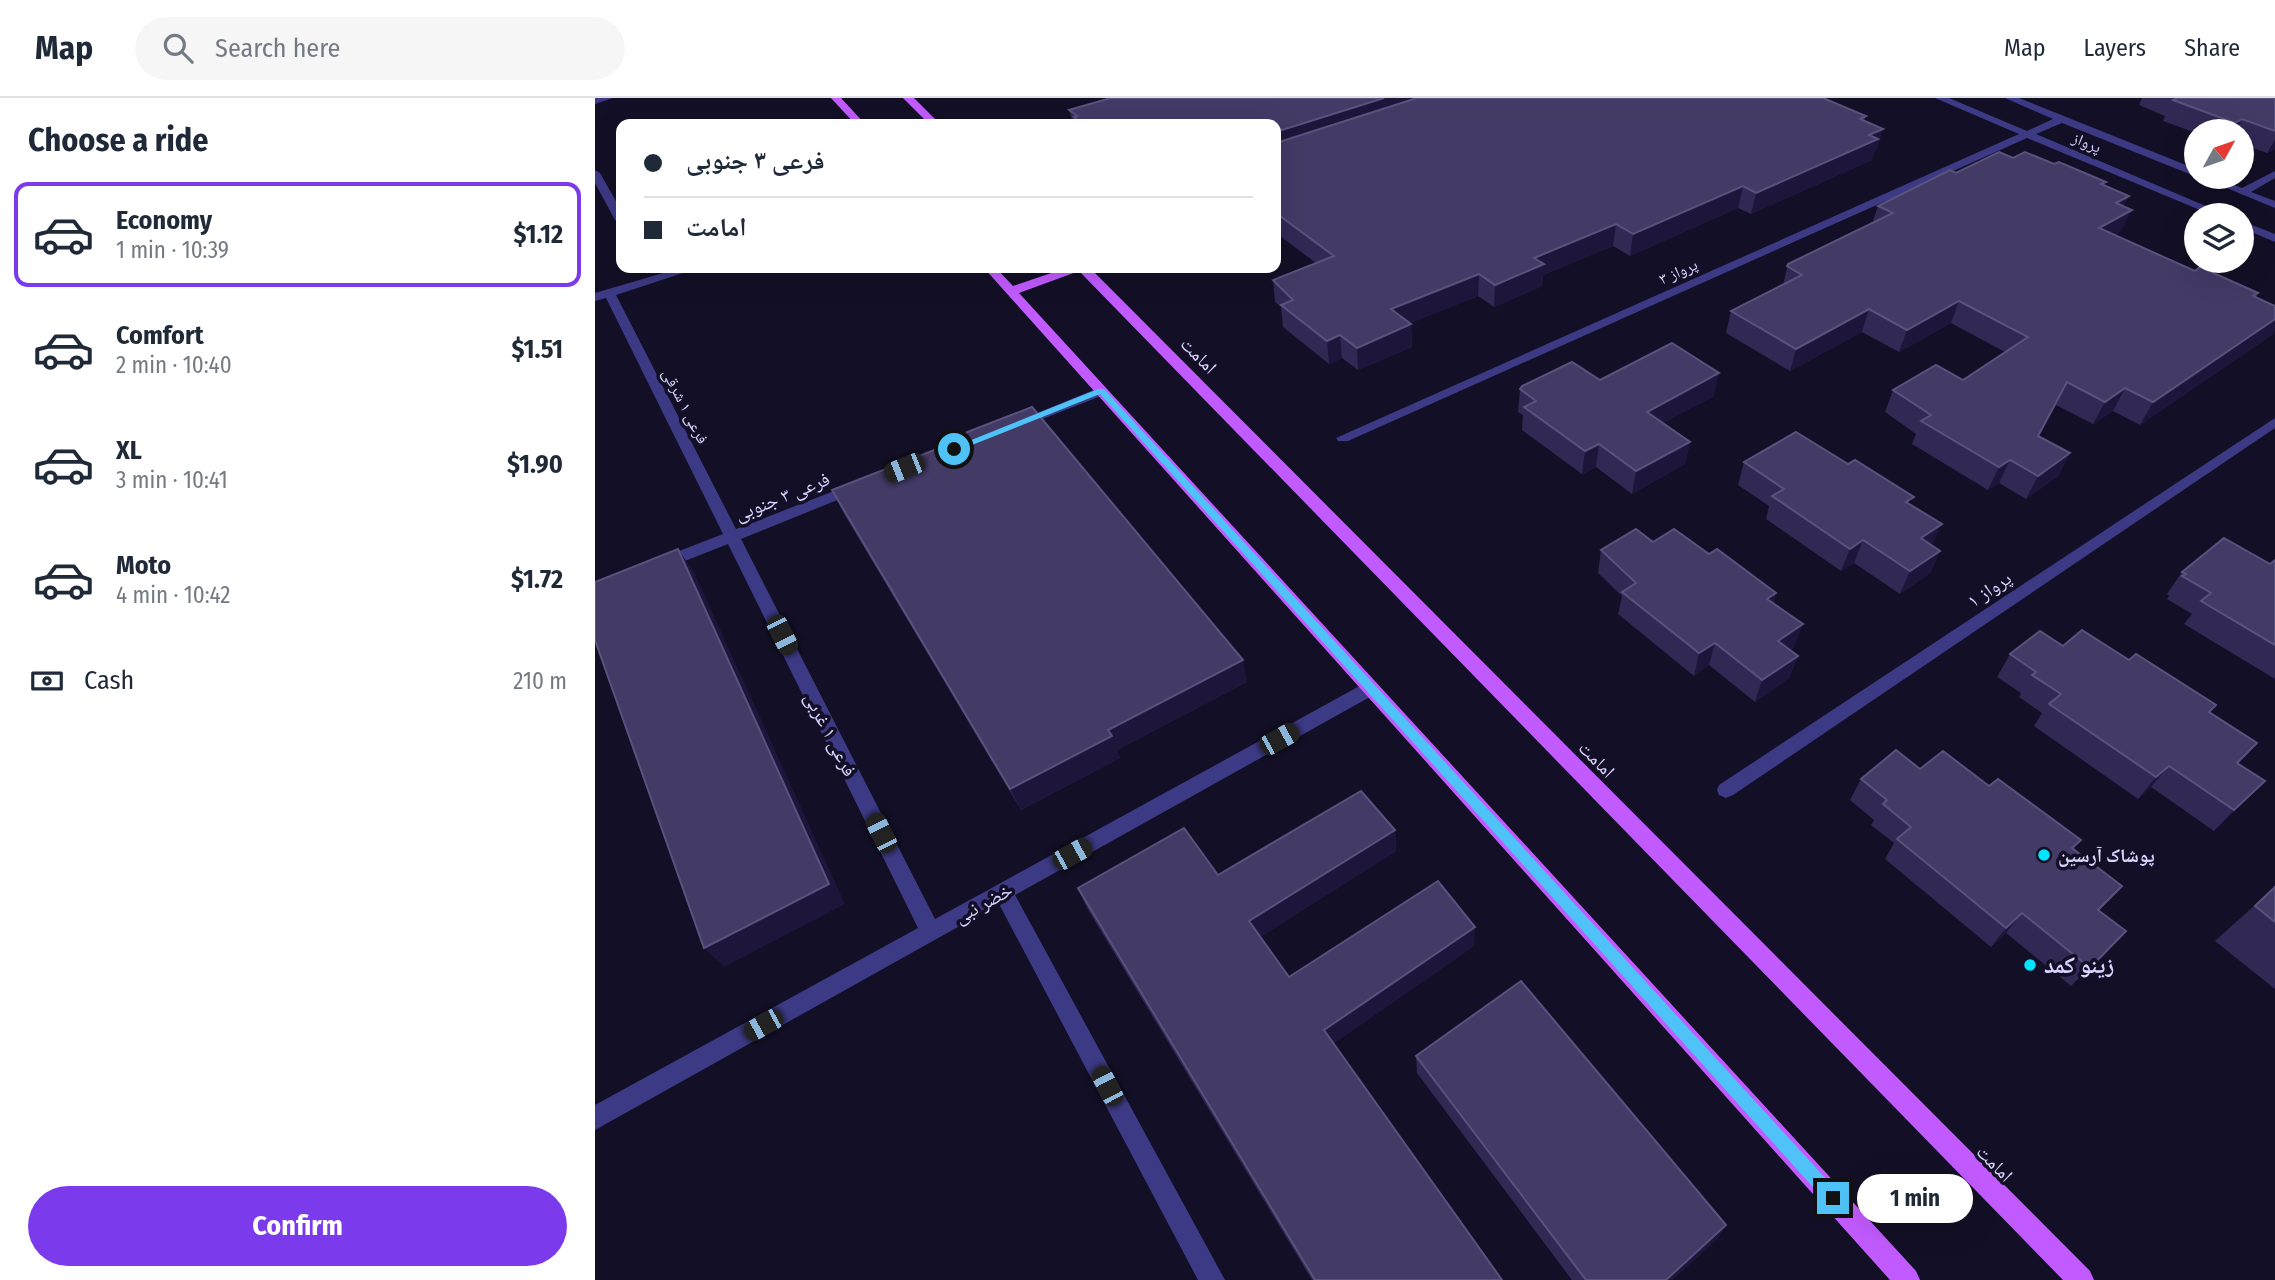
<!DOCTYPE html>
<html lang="en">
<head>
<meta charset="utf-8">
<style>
  :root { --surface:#fff; --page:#f6f6f7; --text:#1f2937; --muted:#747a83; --line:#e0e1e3; --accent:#7c3aed }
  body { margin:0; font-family:"Fira Sans Condensed","Noto Naskh Arabic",sans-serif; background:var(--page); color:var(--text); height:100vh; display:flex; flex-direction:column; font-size:26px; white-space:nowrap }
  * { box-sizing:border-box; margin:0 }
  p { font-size:23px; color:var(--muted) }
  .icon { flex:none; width:38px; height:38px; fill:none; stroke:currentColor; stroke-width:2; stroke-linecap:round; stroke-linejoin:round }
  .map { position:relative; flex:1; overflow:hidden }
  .drawer { display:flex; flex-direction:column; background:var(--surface); width:595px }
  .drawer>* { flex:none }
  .hud { position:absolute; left:21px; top:21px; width:665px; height:154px; border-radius:14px; box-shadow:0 7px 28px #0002; display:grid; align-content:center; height:154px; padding:0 28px; background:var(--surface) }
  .needle { width:46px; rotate:50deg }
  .buttons { position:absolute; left:1589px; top:21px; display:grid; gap:14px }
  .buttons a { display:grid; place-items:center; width:70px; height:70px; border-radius:50%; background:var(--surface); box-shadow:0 7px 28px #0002; font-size:35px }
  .end { position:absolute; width:32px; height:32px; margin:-16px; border:9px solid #4fc3f7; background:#111; box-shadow:0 0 0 4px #111 }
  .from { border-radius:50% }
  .bubble { position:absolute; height:49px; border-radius:24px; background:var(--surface); box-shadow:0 7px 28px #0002; font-size:23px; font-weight:700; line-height:49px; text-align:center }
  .car { position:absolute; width:21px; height:42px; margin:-21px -10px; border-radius:9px; box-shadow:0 0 5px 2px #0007; background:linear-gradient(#222 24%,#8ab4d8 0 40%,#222 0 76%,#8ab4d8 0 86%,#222 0) }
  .hud b { display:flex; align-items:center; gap:24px; height:66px; font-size:26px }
  .hud b+b { border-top:2px solid var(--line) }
  .hud i { width:18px; height:18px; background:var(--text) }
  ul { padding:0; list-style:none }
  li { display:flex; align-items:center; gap:21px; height:105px; margin:0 14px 10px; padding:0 14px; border:4px solid transparent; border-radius:14px }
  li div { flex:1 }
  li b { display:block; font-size:26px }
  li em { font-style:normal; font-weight:700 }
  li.current { border-color:var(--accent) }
  li>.icon { width:63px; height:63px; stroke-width:1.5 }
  h2 { padding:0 28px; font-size:32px; line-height:84px }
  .pay { display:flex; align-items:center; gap:18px; height:77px; padding:0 28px; font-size:26px }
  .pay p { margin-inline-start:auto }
  .primary-button { display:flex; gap:14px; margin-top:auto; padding:14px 28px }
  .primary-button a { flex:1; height:80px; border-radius:42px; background:var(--accent); color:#fff; font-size:28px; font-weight:700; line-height:80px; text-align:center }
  header { display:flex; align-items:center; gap:42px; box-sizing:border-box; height:98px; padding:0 35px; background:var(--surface); border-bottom:2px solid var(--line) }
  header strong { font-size:33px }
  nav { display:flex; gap:38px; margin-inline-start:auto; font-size:24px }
  .search { width:490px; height:63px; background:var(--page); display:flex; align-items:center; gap:18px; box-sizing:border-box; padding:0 24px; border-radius:38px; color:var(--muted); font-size:26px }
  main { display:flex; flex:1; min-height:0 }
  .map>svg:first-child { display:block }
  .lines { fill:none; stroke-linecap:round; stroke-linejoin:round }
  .minor { fill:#3d3a85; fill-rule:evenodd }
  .major { fill:#c25bff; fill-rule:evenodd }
  .wall { fill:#312854 }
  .shaded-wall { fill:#1d163a }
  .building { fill:#433a66; stroke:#5a527e; stroke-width:2 }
  .route { fill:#4fc3f7 }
  .poi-dot { fill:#00e5ff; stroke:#130f26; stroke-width:2.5 }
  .labels { text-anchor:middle; stroke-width:7; stroke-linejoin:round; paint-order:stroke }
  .far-street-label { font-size:16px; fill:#d9d4ff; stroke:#130f26 }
  .street-label { font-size:19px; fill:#d9d4ff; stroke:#130f26 }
  .poi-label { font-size:19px; font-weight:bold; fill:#d9d4ff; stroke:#130f26; text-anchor:start }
  .near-poi-label { font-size:23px; font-weight:bold; fill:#d9d4ff; stroke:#130f26; text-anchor:start }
</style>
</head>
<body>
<header>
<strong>Map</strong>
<div class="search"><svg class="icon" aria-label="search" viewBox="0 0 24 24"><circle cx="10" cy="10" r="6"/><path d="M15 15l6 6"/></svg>Search here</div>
<nav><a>Map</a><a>Layers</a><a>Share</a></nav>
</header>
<main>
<section class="drawer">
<h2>Choose a ride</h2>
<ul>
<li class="current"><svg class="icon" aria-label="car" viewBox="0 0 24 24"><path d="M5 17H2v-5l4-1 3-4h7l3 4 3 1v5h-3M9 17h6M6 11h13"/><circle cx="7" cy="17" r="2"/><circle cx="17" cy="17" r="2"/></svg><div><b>Economy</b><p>1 min · 10:39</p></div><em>$1.12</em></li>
<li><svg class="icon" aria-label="car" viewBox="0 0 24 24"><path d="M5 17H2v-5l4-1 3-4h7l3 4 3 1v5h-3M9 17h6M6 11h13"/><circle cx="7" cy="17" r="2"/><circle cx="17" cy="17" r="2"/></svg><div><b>Comfort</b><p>2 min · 10:40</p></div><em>$1.51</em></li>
<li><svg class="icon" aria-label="car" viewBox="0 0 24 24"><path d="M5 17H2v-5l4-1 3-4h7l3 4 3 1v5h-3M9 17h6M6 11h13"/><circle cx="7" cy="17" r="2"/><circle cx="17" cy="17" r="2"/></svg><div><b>XL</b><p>3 min · 10:41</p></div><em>$1.90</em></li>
<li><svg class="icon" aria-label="car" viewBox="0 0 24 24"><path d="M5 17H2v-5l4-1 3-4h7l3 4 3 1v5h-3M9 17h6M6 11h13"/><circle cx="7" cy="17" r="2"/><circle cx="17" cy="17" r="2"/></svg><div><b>Moto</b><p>4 min · 10:42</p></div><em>$1.72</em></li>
</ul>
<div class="pay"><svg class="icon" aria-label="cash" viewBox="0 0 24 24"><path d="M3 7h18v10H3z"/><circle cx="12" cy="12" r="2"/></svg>Cash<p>210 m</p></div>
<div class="primary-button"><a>Confirm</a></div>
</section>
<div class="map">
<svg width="1680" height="1182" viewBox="0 0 1680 1182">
  <rect width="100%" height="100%" fill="#130f26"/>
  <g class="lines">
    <g class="minor">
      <path d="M0 0H18L0 6Z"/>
      <path d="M1340 0H1354L1432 33 1458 21 1410 0H1424L1601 71V78L1597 77 1467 25 1441 36 1632 117H1617L1432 40 753 343H743L741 340 1424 36Z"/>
      <path d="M0 72 5 75 26 112V125L20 122 0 85Z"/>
      <path d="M1680 73V80L1656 94 1680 103V110L1605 79H1619L1647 90Z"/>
      <path d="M1647 123 1680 136V144L1647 130Z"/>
      <path d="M85 170H103L21 197 141 431 257 386 262 384 269 389 267 392 146 441 340 821 770 585H782L785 590 782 595 420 797 630 1182H603L404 806 0 1032V1007L323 830 133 446 67 472 59 466 61 462 128 436 11 200 0 203V195Z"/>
      <path d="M506 289 513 293 511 296 427 329 422 330 415 326Z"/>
      <path d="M1680 320V330L1138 697 1131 700 1124 697 1122 692 1124 687Z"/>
    </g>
    <g class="major">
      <path d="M236 0H246L270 26H260Z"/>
      <path d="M308 0H319L345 26H334Z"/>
      <path d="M389 170H401L418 188 471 170H495L1495 1173 1499 1182H1468L484 173 424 195 1321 1173 1325 1182H1295Z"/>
    </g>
  </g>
  <g class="wall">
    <path d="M509 0H1228L1271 18 1269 23 1282 51 1280 52 1277 62 1156 116 1143 110 1035 158 1018 148 948 177 947 188 899 209 883 198 815 225 816 226 817 249 763 272 747 260 734 266 688 229 686 209 680 204 678 182 721 165 681 135V26H478L474 12 511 1Z"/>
    <path d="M1547 0H1680V51L1672 55 1647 46V33H1601V35L1568 23 1570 18 1544 7Z"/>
    <path d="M1418 60 1509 88 1529 109 1526 133 1520 137 1600 173 1663 195 1661 199 1680 208V232L1678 236 1545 327 1518 313 1498 326 1461 307 1444 338 1475 355 1463 378 1431 401 1404 385 1393 392 1317 346 1321 336 1290 314 1298 292 1368 282 1410 254 1356 225 1304 254 1267 234 1195 273 1131 235 1136 213 1188 187 1193 166 1277 126 1283 108 1361 75Z"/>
    <path d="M1005 282 1119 298 1068 325 1095 344 1090 366 1037 396 1001 369 987 376 927 332 928 317 923 314 925 291Z"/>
    <path d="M357 340 652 584 522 652 525 660 426 712 248 414 237 392 359 345Z"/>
    <path d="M1149 364 1315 407 1337 447 1345 453 1335 475 1305 496 1259 465 1246 473 1171 421 1174 408 1143 387Z"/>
    <path d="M1058 444 1114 456 1181 495 1178 505 1199 549 1195 552 1203 558 1194 580 1160 604 1114 567 1099 578 1023 516 1027 498 1003 475 1006 452Z"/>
    <path d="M1680 462V581L1589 526 1597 516 1572 501 1574 498 1572 496 1587 474 1675 466Z"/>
    <path d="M1468 548 1534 562 1621 607 1615 614 1662 645 1643 665 1670 683 1619 733 1556 689 1543 701 1439 628 1447 615 1424 599 1426 595 1402 579 1415 556Z"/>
    <path d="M1325 671 1394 688 1486 742 1478 751 1504 813 1531 833 1476 888 1411 835 1396 849 1290 761 1299 745 1276 727 1279 722 1255 702 1266 681Z"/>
    <path d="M800 732 801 753 665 839 694 879 879 848 739 945 907 1182H717L492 810 483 790 623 777Z"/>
    <path d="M1680 789V891L1620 843Z"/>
    <path d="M821 958 1131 1127 1122 1141 1077 1182H977L822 975Z"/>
  </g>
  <g class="shaded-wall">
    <path d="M789 0H852L681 55V34Z"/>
    <path d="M1647 21 1641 33H1636L1640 25Z"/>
    <path d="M1288 31 1282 51 1280 52 1277 62 1156 116 1161 95Z"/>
    <path d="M1680 42V51L1672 55Z"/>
    <path d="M1148 88 1143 110 1035 158 1038 136Z"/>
    <path d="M1534 98 1524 119 1537 112 1526 133 1494 152 1504 130 1521 105Z"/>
    <path d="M1021 126 1018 148 948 177 947 188 899 209 900 187 939 160Z"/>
    <path d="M884 176 883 198 797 233 796 211Z"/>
    <path d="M1364 203 1356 225 1304 254 1312 232Z"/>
    <path d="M1274 211 1267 234 1195 273 1201 251Z"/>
    <path d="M1680 221V232L1678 236 1545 327 1558 304Z"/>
    <path d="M816 226 817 249 763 272 762 250Z"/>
    <path d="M745 237 747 260 734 266 732 243Z"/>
    <path d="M1124 275 1119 298 1048 336 1052 314Z"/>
    <path d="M1472 284 1461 307 1431 360 1443 338Z"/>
    <path d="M1530 290 1518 313 1498 326 1510 304Z"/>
    <path d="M1095 344 1090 366 1037 396 1041 373Z"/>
    <path d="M1004 346 1001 369 987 376 990 353Z"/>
    <path d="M1475 355 1463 378 1431 401 1443 378Z"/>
    <path d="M1415 362 1404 385 1393 392 1404 369Z"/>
    <path d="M1347 426 1336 449 1326 440Z"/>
    <path d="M1268 442 1259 465 1246 473 1255 451Z"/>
    <path d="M83 451 99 474 250 806 129 869 109 850Z"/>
    <path d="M1345 453 1335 475 1305 496 1315 473Z"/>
    <path d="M1181 495 1173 517 1172 501Z"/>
    <path d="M1208 526 1199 549 1175 565 1183 543Z"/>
    <path d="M1120 545 1114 567 1099 578 1104 555Z"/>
    <path d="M1203 558 1194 580 1160 604 1167 582Z"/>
    <path d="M648 562 652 584 522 652 525 660 426 712 415 691 513 632Z"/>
    <path d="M1574 668 1556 689 1543 701 1561 679Z"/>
    <path d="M1670 683 1649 704 1619 733 1639 712Z"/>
    <path d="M800 732 801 753 659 843 654 823Z"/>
    <path d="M1427 815 1411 835 1396 849 1411 830Z"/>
    <path d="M880 829 879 848 732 950 729 932Z"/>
    <path d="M1131 1127 1122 1141 1077 1182H1071Z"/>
  </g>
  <g class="building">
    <path d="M516 0H789L681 34V26H489L479 19 482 18 474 12Z"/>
    <path d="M822 0H1228L1271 18 1265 21 1288 31 1274 37 1283 41 1161 95 1148 88 1038 136 1021 126 939 160 949 166 900 187 884 176 796 211 816 226 762 250 745 237 732 243 686 207 698 202 678 182 739 158 681 115V45Z"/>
    <path d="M1582 0H1680V33L1647 21 1640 25 1578 2Z"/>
    <path d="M1404 54 1418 60 1430 54 1459 66 1464 64 1511 84 1506 86 1534 98 1521 105 1537 112 1504 130 1600 173 1605 169 1663 195 1658 198 1680 208V221L1558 304 1530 290 1510 304 1472 284 1443 338 1475 355 1443 378 1415 362 1404 369 1326 323 1336 317 1298 292 1341 267 1368 282 1433 239 1364 203 1312 232 1274 211 1201 251 1136 213 1207 177 1192 168 1193 166 1298 115 1283 108 1355 72 1361 75Z"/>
    <path d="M1077 245 1124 275 1052 314 1095 344 1041 373 1004 346 990 353 929 309 941 303 925 291 927 288 977 264 1005 282Z"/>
    <path d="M437 309 648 562 513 632 517 638 415 691 237 392 360 344 357 340Z"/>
    <path d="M1201 334 1253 366 1260 362 1319 399 1311 404 1347 426 1326 440 1345 453 1315 473 1268 442 1255 451 1177 398 1189 391 1149 364Z"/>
    <path d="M1041 431 1058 444 1079 431 1114 456 1122 451 1181 495 1172 501 1208 526 1183 543 1203 558 1167 582 1120 545 1104 555 1027 494 1041 485 1006 452Z"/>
    <path d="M1629 440 1675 466 1680 462V547L1606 503 1616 495 1587 478 1591 476 1587 474Z"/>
    <path d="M83 451 234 786 109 850 0 542V484Z"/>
    <path d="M1487 532 1534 562 1541 556 1621 607 1614 614 1662 645 1642 665 1670 683 1639 712 1574 668 1561 679 1454 606 1466 596 1437 577 1441 574 1415 556 1445 533 1468 548Z"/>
    <path d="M1301 652 1325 671 1348 653 1394 688 1403 681 1486 742 1477 750 1527 788 1503 812 1531 833 1495 870 1427 815 1411 830 1302 741 1316 729 1288 706 1292 702 1266 681Z"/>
    <path d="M766 693 800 732 654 823 694 879 843 783 880 829 729 932 907 1182H720L483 790 589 730 623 777Z"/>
    <path d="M1680 789V824L1660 808Z"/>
    <path d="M926 883 1131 1127 1071 1182H991L821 958Z"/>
  </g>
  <path class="route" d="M503 291H509L1244 1095V1106H1233L505 296 362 353 354 351Z"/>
  <g class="poi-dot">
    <circle cx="1449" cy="757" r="7"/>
    <circle cx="1435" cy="867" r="7"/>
  </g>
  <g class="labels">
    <g class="far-street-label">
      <text transform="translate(1492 44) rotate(23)" y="6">پرواز</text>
      <text transform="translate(1083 173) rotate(-24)" y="6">پرواز ۳</text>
      <text transform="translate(91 308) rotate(63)" y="6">فرعی ۱ شرقی</text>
    </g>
    <g class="street-label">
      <text transform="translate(604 257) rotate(45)" y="7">امامت</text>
      <text transform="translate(187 398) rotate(-22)" y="7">فرعی ۳ جنوبی</text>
      <text transform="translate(1394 491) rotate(-34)" y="7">پرواز ۱</text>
      <text transform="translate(236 636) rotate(63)" y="7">فرعی ۱ غربی</text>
      <text transform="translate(1002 661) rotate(45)" y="7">امامت</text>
      <text transform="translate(388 805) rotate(-29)" y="7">خضر نبی</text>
      <text transform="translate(1400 1065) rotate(45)" y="7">امامت</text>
    </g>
    <g class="poi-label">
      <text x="1463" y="764">پوشاک آرسین</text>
    </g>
    <g class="near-poi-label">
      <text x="1449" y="875">زینو کمد</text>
    </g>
  </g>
</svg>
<div class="buttons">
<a><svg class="needle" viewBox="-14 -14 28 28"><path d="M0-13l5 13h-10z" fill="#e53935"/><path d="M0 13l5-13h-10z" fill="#747a83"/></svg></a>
<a><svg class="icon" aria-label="layers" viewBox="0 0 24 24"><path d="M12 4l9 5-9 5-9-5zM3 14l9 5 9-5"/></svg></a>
</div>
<i class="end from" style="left:359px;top:351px"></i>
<i class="end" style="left:1238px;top:1100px"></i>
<div class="bubble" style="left:1262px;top:1076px;width:116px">1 min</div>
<i class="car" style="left:309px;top:370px;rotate:248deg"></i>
<i class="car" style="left:187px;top:537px;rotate:153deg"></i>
<i class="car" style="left:684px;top:641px;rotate:61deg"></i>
<i class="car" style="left:286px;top:735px;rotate:333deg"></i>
<i class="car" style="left:477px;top:756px;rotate:61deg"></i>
<i class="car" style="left:168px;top:927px;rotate:241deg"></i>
<i class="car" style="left:512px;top:988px;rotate:332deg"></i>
<div class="hud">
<b><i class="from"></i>فرعی ۳ جنوبی</b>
<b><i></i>امامت</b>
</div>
</div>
</main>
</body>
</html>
